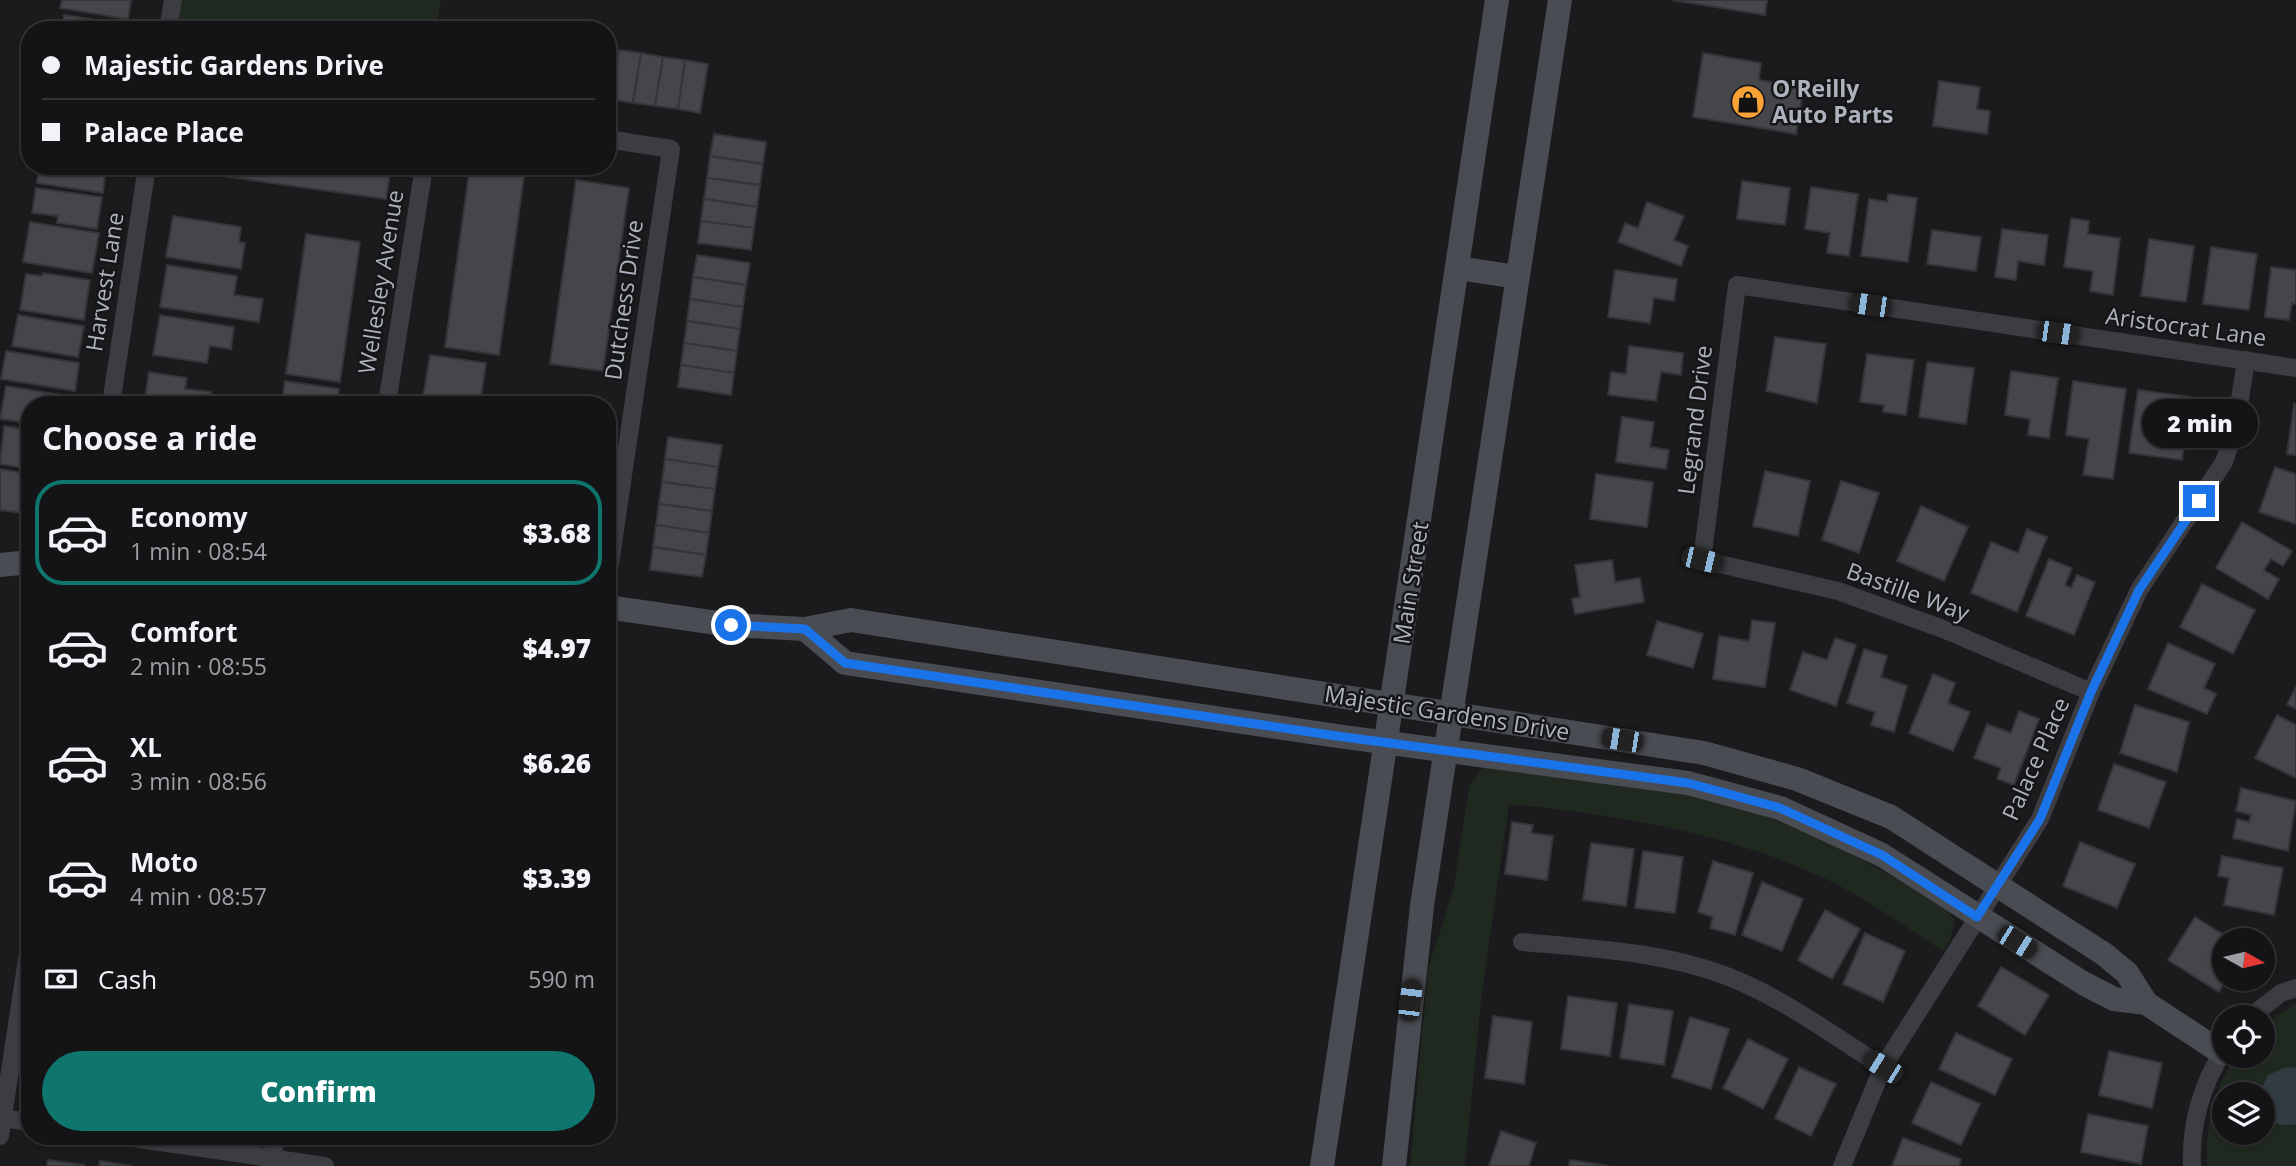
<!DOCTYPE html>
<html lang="en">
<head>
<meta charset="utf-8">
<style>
  :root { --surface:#141416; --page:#1d1d1f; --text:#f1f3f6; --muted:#9d9ea1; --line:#333335; --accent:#0f766e }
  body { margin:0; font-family:"Open Sans",sans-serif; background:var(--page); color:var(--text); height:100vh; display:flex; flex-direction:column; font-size:26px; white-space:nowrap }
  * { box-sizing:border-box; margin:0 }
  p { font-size:23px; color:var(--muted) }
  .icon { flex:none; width:38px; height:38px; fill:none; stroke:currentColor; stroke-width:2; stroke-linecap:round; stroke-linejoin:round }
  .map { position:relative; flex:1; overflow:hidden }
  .sheet { position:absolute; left:21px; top:396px; width:595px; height:749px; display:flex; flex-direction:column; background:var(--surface); border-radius:28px; box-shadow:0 2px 5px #0004,0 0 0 2px var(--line) }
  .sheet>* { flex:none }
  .hud { position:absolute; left:21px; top:21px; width:595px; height:154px; border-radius:28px; box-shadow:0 2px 5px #0004,0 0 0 2px var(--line); display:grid; align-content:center; height:154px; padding:0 21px; background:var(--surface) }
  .needle { width:46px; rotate:98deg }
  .tools { position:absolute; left:2212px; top:928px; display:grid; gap:14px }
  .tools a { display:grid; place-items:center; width:63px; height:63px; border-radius:50%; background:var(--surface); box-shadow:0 2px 5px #0004,0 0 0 2px var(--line); font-size:35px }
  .end { position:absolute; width:32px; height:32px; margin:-16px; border:9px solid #1a73e8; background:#fff; box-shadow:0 0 0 4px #fff }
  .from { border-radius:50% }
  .bubble { position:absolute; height:49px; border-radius:24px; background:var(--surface); box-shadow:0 2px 5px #0004,0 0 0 2px var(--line); font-size:23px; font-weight:800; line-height:49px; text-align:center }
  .car { position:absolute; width:21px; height:42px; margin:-21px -10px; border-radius:9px; box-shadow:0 0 5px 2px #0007; background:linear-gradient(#222 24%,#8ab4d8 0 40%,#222 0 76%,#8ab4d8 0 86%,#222 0) }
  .hud b { display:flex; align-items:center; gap:24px; height:66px; font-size:26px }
  .hud b+b { border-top:2px solid var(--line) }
  .hud i { width:18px; height:18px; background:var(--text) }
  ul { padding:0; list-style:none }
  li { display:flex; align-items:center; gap:21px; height:105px; margin:0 14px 10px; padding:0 7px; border:4px solid transparent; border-radius:28px }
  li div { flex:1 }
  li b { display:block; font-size:26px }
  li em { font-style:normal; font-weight:800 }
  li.on { border-color:var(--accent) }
  li>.icon { width:63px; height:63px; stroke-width:1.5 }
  h2 { padding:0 21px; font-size:32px; line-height:84px }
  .pay { display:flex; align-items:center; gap:18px; height:77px; padding:0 21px; font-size:26px }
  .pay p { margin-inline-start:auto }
  .action { display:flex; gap:14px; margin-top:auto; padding:14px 21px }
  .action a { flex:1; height:80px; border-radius:42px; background:var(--accent); color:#fff; font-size:28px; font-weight:800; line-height:80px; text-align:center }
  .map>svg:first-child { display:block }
  .green { fill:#202920; fill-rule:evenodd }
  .water { fill:#303c42 }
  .building { fill:#45464a; stroke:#353539; stroke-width:2 }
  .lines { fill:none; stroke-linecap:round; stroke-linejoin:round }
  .street { stroke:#3b3d42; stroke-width:18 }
  .secondary { stroke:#494c52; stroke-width:24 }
  .route { stroke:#1a73e8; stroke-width:9 }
  .labels { text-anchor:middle; stroke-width:5; stroke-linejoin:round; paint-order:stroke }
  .poi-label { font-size:23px; font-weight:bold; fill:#adb3bd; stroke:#161618; text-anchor:start }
  .street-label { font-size:23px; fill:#adb3bd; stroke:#161618 }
</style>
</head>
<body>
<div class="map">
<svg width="2296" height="1166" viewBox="0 0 2296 1166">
  <rect width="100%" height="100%" fill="#1b1b1d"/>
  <g class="green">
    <path d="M181 0H441L436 30H177Z"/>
    <path d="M1488 762C1576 776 1670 784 1755 813 1823 835 1885 872 1946 909L1955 920 1950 941 1943 951C1904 926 1866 898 1824 878 1725 832 1616 815 1509 804L1482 992 1465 1166H1410L1428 969 1454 887 1469 786Z"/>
    <path d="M2296 1003V1166H2207C2205 1128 2214 1085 2238 1055H2263V1026ZM2224 1094H2263V1132H2224Z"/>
  </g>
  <path class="water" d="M2287 1067 2296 1068V1124C2272 1129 2263 1115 2263 1094H2259L2268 1075Z"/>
  <g class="building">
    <path d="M62 0H131L128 19 60 8Z"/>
    <path d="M1672 0H1767L1765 15Z"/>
    <path d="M64 15 129 25 128 30H62Z"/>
    <path d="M436 21 498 30H435Z"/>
    <path d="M607 48 619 50 611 99 607 98Z"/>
    <path d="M619 50 641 53 633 103 611 99Z"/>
    <path d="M641 53 663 57 655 106 633 103Z"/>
    <path d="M1703 53 1761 63 1759 80 1804 87 1796 134 1693 117Z"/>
    <path d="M663 57 685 60 678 109 655 106Z"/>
    <path d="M685 60 708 64 700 113 678 109Z"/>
    <path d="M1939 81 1980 87 1977 109 1990 111 1987 134 1933 126Z"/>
    <path d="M714 134 766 142 763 164 710 156Z"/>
    <path d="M710 156 763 164 760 185 707 178Z"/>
    <path d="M39 166H106L103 193 37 183Z"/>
    <path d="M181 166H391L386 199 180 170Z"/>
    <path d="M470 166 525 170 499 355 445 347Z"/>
    <path d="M707 178 760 185 757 207 704 199Z"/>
    <path d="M576 180 629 188 603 371 550 364Z"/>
    <path d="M1742 181 1790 188 1785 225 1737 219Z"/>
    <path d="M1811 187 1858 194 1849 256 1827 253 1830 233 1805 229Z"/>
    <path d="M36 188 102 197 97 229 57 223 58 216 32 213Z"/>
    <path d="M1888 194 1917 198 1908 262 1861 256 1869 199 1887 202Z"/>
    <path d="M704 199 757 207 754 228 701 221Z"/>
    <path d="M1647 202 1684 216 1674 240 1688 246 1681 266 1618 242 1625 223 1638 228Z"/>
    <path d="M173 216 241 227 239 242 245 243 241 269 166 257Z"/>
    <path d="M2071 218 2089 221 2088 234 2120 238 2113 295 2090 291 2093 271 2064 267Z"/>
    <path d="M701 221 754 228 751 250 698 243Z"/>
    <path d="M30 222 99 233 92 273 23 262Z"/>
    <path d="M2002 229 2048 235 2044 265 2018 261 2016 280 1995 277Z"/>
    <path d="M1932 230 1981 237 1976 271 1927 264Z"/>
    <path d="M306 234 360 242 340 382 286 374Z"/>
    <path d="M2149 239 2194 246 2186 302 2141 296Z"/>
    <path d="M2211 247 2257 254 2249 310 2203 304Z"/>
    <path d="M697 255 750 263 746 285 693 277Z"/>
    <path d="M167 265 237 276 234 295 263 299 259 322 160 307Z"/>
    <path d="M2271 267 2296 270V304L2292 303 2289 320 2265 317Z"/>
    <path d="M1615 270 1677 279 1674 301 1654 298 1650 323 1608 317Z"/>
    <path d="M43 273 90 280 84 320 20 310 26 274 42 276Z"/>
    <path d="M693 277 746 285 743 307 690 299Z"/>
    <path d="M690 299 743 307 740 329 687 321Z"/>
    <path d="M18 315 84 326 78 357 12 346Z"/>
    <path d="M160 315 234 327 231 349 210 346 207 363 153 355Z"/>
    <path d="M687 321 740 329 737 351 684 343Z"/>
    <path d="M1775 337 1826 344 1817 403 1766 391Z"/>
    <path d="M684 343 737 351 734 373 681 365Z"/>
    <path d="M1629 346 1683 353 1681 375 1661 372 1656 401 1608 395 1611 372 1626 374Z"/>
    <path d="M6 351 79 363 75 391 1 379Z"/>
    <path d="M1867 354 1914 360 1906 415 1883 412 1884 405 1860 402Z"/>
    <path d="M430 355 486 363 480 404H422Z"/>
    <path d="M1927 362 1974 368 1966 424 1919 417Z"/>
    <path d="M681 365 734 373 731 395 678 387Z"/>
    <path d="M2011 371 2058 378 2049 438 2028 435 2030 419 2005 415Z"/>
    <path d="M149 372 187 378 185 389 211 392 210 404H144Z"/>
    <path d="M285 381 339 389 337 404H282Z"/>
    <path d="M2073 381 2126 389 2113 479 2083 475 2089 439 2066 435Z"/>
    <path d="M6 386 74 397 73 404H30V423L0 419Z"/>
    <path d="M2138 390 2191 397 2182 460 2129 453Z"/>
    <path d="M2294 404H2296V455L2287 454Z"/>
    <path d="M1622 417 1654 422 1650 447 1669 450 1666 469 1616 462Z"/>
    <path d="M4 426 30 430V469L0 464Z"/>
    <path d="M668 437 722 445 718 467 665 459Z"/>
    <path d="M665 459 718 467 715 489 662 482Z"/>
    <path d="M2275 467 2296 474V524L2259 512Z"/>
    <path d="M0 469 30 474V514L0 510Z"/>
    <path d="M1765 471 1810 481 1798 536 1753 526Z"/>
    <path d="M1596 474 1653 482 1647 527 1590 519Z"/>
    <path d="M1841 481 1879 493 1859 553 1822 540Z"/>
    <path d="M662 482 715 489 712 511 659 504Z"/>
    <path d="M659 504 712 511 709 533 656 525Z"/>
    <path d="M1921 506 1968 527 1944 581 1897 561Z"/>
    <path d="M2242 522 2292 551 2283 566 2271 559 2264 570 2279 579 2268 599 2216 568Z"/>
    <path d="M656 525 709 533 706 555 653 547Z"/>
    <path d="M2027 529 2047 537 2017 612 1971 593 1991 542 2018 553Z"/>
    <path d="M653 547 706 555 702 577 650 570Z"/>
    <path d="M2049 559 2072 568 2065 585 2071 588 2077 575 2095 582 2074 635 2026 616Z"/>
    <path d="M1612 560 1615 582 1640 578 1644 602 1575 614 1572 599 1580 597 1575 565Z"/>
    <path d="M2202 584 2255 610 2233 654 2180 627Z"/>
    <path d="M1752 620 1775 623 1765 687 1713 679 1719 636 1749 641Z"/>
    <path d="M1657 621 1703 634 1693 668 1647 655Z"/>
    <path d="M1835 638 1856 645 1836 706 1790 690 1803 652 1827 660Z"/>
    <path d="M2168 643 2215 664 2204 688 2216 694 2207 714 2148 689Z"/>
    <path d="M1864 649 1887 656 1881 677 1907 686 1894 732 1871 725 1875 712 1847 703Z"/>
    <path d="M1933 674 1955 683 1948 703 1970 712 1953 751 1909 733Z"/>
    <path d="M2296 687V709L2287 704Z"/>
    <path d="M2135 705 2189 722 2177 772 2120 753Z"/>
    <path d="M2019 711 2039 719 2014 785 1997 779 2001 768 1974 758 1987 724 2011 733Z"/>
    <path d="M2277 715 2296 725V778L2255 758Z"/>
    <path d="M2114 764 2166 782 2149 828 2098 810Z"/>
    <path d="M2241 788 2296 801 2288 851 2233 838 2237 819 2249 822 2251 815 2236 811Z"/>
    <path d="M1512 822 1533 825 1531 833 1553 836 1547 880 1505 874Z"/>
    <path d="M2080 842 2135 864 2117 908 2063 886Z"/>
    <path d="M1591 843 1634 849 1626 906 1583 900Z"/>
    <path d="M1643 851 1683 857 1675 913 1635 908Z"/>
    <path d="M2222 856 2283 868 2274 915 2224 905 2229 878 2218 876Z"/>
    <path d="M1713 861 1753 873 1735 935 1710 928 1713 917 1698 912Z"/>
    <path d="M1762 882 1803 899 1782 951 1742 935Z"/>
    <path d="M1825 910 1860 929 1832 979 1798 960Z"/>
    <path d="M2195 917 2232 940H2224V978H2227L2219 992 2168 960Z"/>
    <path d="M1865 933 1905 951 1883 1002 1843 984Z"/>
    <path d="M2001 967 2049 995 2025 1035 1978 1006Z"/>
    <path d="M1568 996 1617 1003 1610 1056 1561 1049Z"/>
    <path d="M1629 1004 1673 1011 1664 1065 1620 1058Z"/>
    <path d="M1493 1016 1532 1022 1524 1084 1485 1078Z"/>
    <path d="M1690 1017 1729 1029 1711 1089 1672 1077Z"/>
    <path d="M1956 1033 2012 1059 1995 1095 1939 1069Z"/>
    <path d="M1748 1039 1788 1059 1763 1109 1723 1088Z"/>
    <path d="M2109 1051 2162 1063 2152 1108 2099 1095Z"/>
    <path d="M1799 1067 1836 1084 1811 1136 1775 1118Z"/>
    <path d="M1931 1082 1980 1104 1961 1145 1912 1123Z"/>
    <path d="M2088 1114 2148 1126 2141 1164 2081 1152Z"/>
    <path d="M1501 1131 1536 1143 1529 1166H1489Z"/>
    <path d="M1903 1138 1961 1159 1959 1166H1892Z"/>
    <path d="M48 1160 84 1165 83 1166H47Z"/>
    <path d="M1570 1160 1609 1166H1569Z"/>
    <path d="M100 1161 132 1166H99Z"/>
  </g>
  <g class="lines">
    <g class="street">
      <path d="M168 30 173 0"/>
      <path d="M607 139 671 149 607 584"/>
      <path d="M111 404 147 166"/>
      <path d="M387 404 424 166"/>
      <path d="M2091 692 1943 629 1838 591 1702 560 1737 285 2296 368"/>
      <path d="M1522 942C1590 948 1665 952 1729 977 1783 998 1834 1036 1883 1067"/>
      <path d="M2250 1017 2281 993 2296 988"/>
      <path d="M0 1118 30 1122"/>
      <path d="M0 1136 30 940"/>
      <path d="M119 1136 325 1166"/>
      <path d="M271 1166 276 1136"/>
      <path d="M1842 1166 1883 1067 2040 819 2091 692 2139 590 2224 462 2236 426 2246 360"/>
      <path d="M2192 1166C2190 1125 2202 1084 2224 1050"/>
    </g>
    <g class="secondary">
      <path d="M1458 268 1517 277"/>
      <path d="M0 565 30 562"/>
      <path d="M607 607 731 625 805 629 851 620 1704 753 1797 779 1891 817 2104 954 2127 973 2146 1003 2222 1053"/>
      <path d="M805 629 845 663 1337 736 1688 783 1780 808 1882 855 2083 983 2114 999 2146 1003"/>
      <path d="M1322 1166 1497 0"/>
      <path d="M1394 1166 1422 906 1560 0"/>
    </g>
  </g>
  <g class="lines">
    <path class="route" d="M731 625 805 629 845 663 1337 736 1688 783 1780 808 1882 855 1977 917 2040 819 2091 692 2139 590 2199 501"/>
  </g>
  <defs>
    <g id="shop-disc" transform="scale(1.75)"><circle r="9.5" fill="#f8a338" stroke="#161618"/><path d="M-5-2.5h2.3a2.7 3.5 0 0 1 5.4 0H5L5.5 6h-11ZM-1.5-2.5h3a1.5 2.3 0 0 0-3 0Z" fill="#111"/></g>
  </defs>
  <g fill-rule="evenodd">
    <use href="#shop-disc" x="1748" y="102"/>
  </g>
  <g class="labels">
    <g class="poi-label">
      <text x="1772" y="97">O'Reilly<tspan x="1772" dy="26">Auto Parts</tspan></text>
    </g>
    <g class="street-label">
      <text transform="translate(105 282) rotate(-81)" y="8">Harvest Lane</text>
      <text transform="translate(381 282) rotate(-81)" y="8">Wellesley Avenue</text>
      <text transform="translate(624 300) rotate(-82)" y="8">Dutchess Drive</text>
      <text transform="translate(2186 327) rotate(8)" y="8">Aristocrat Lane</text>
      <text transform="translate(1695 420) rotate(-83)" y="8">Legrand Drive</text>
      <text transform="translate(1411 583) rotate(-81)" y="8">Main Street</text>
      <text transform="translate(1908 592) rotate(20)" y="8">Bastille Way</text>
      <text transform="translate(1447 713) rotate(9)" y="8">Majestic Gardens Drive</text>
      <text transform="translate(2036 759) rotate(-66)" y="8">Palace Place</text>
    </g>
  </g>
</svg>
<div class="tools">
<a><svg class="needle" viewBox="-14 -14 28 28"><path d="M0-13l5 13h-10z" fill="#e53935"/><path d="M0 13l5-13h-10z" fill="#9d9ea1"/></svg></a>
<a><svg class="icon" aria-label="locate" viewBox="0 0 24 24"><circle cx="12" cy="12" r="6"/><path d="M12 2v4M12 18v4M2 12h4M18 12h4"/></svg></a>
<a><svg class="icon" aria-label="layers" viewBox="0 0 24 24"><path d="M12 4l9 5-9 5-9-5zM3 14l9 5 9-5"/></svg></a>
</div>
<i class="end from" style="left:731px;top:625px"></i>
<i class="end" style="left:2199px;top:501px"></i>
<div class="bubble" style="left:2142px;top:399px;width:116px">2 min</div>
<i class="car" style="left:1870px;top:305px;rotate:278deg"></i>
<i class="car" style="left:2058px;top:333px;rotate:98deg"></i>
<i class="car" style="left:1702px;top:560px;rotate:103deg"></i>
<i class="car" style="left:1622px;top:740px;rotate:279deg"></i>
<i class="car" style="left:2017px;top:942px;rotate:122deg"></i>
<i class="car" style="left:1410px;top:1000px;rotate:7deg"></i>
<i class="car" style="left:1883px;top:1067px;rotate:302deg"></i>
<div class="hud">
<b><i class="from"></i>Majestic Gardens Drive</b>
<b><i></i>Palace Place</b>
</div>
<section class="sheet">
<h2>Choose a ride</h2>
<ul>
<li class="on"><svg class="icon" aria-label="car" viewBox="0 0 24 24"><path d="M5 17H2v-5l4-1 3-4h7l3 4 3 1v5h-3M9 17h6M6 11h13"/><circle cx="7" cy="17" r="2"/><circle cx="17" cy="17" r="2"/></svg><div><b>Economy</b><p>1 min · 08:54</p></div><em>$3.68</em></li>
<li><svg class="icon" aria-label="car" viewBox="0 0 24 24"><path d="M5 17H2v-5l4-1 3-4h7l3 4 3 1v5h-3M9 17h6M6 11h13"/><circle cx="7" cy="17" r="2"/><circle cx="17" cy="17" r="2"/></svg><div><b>Comfort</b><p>2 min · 08:55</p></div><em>$4.97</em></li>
<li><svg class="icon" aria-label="car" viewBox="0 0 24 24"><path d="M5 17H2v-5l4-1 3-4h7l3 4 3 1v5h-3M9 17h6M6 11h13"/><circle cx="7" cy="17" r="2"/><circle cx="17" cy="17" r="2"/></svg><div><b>XL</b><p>3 min · 08:56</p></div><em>$6.26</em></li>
<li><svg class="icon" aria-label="car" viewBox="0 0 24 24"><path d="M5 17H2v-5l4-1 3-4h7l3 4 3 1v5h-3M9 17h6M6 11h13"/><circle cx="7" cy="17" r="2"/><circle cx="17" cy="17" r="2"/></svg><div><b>Moto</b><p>4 min · 08:57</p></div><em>$3.39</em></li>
</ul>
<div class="pay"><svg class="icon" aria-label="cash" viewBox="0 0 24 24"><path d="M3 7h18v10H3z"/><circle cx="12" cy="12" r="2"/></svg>Cash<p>590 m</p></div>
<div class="action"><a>Confirm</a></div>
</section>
</div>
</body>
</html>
